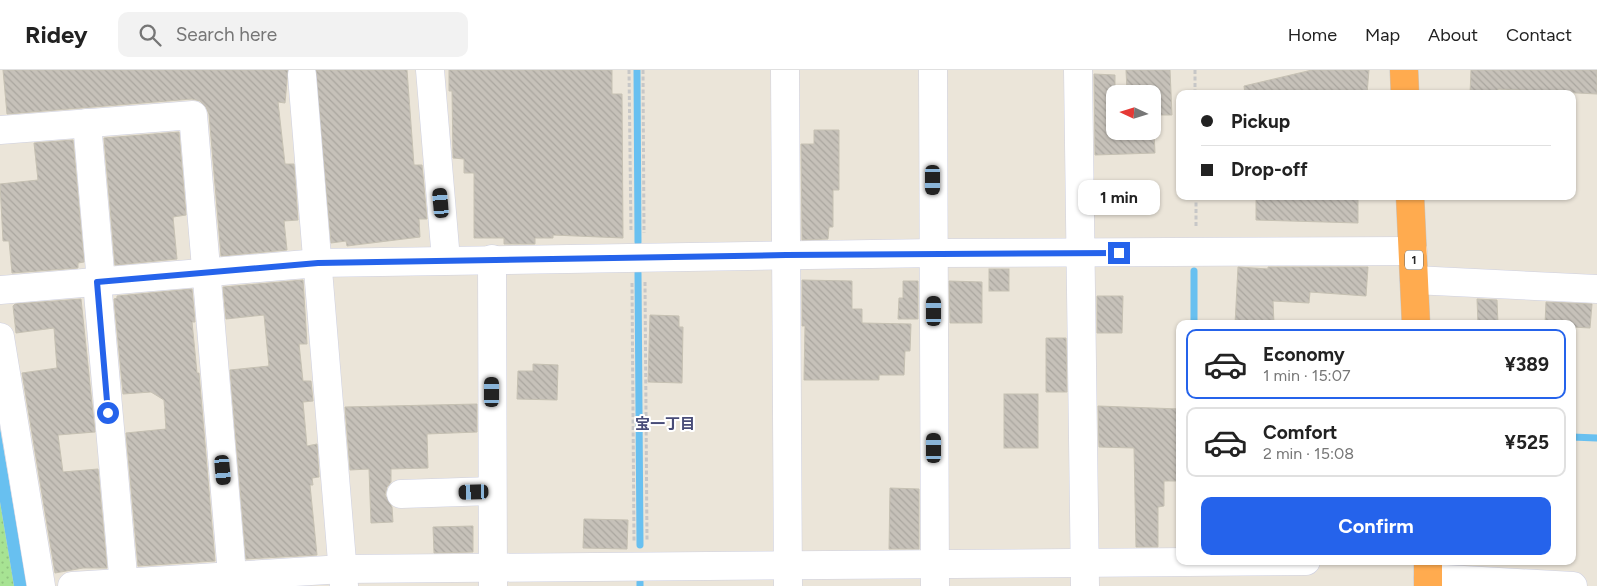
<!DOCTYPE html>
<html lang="en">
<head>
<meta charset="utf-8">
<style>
  :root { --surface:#fff; --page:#f2f2f2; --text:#222; --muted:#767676; --line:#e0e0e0; --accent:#2563eb }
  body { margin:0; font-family:Figtree,"Noto Sans JP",sans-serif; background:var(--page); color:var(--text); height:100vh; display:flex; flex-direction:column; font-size:19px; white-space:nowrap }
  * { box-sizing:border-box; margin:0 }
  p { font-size:16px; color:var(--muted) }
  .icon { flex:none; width:28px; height:28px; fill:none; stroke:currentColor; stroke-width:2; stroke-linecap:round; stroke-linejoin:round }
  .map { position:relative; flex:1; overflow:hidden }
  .details { position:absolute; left:1176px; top:250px; width:400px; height:245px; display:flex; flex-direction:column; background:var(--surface); border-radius:10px; box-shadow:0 1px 4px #0004 }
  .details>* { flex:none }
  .guide { position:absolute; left:1176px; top:20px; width:400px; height:110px; border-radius:10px; box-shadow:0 1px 4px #0004; display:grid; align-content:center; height:110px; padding:0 25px; background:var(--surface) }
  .needle { width:32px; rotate:274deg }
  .fabs { position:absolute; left:1106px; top:15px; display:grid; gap:10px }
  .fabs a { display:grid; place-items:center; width:55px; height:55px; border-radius:10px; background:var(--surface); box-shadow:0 1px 4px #0004; font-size:25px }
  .end { position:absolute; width:22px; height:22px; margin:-11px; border:6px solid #2563eb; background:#fff; box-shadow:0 0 0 2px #fff }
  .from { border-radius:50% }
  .bubble { position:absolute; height:35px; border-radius:10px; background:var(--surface); box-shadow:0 1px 4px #0004; font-size:16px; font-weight:700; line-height:35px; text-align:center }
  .car { position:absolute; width:15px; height:30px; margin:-15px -8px; border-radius:6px; box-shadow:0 0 4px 1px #0007; background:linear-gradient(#222 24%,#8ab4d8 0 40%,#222 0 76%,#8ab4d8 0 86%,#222 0) }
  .guide b { display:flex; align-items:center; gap:18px; height:48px; font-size:19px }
  .guide b+b { border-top:1px solid var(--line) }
  .guide i { width:12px; height:12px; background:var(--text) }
  ul { padding:9px 0 0; list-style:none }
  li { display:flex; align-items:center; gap:15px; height:70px; margin:0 10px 8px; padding:0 15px; border:2px solid var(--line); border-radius:10px }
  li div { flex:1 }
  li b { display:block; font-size:19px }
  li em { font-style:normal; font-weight:700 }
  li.on { border-color:var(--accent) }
  li>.icon { width:45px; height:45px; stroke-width:1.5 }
  .action { display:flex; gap:10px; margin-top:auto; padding:10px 25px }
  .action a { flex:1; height:58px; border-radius:10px; background:var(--accent); color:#fff; font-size:20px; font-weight:700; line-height:58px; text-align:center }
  header { display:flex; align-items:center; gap:30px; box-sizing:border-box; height:70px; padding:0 25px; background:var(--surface); border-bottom:1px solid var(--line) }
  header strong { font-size:24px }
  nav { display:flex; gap:28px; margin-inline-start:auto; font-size:18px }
  .search { width:350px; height:45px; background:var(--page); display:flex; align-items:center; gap:12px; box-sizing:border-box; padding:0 18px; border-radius:10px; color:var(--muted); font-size:19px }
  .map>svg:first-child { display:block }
  .grass { fill:url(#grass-dots) }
  .water { fill:#68c0f0 }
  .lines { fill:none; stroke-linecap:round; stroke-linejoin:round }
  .stream { stroke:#68c0f0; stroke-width:7 }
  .building { fill:url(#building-back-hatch); stroke:#c6c1b3 }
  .minor-casing { stroke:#ced0e1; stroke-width:29 }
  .highway-casing { stroke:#c7c7c7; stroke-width:29 }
  .path { stroke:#c7c7c7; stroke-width:3; stroke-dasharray:4 2.5; stroke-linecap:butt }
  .minor { stroke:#fff; stroke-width:28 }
  .highway { stroke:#ffab4f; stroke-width:28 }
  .route { stroke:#2563eb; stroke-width:6 }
  .labels { text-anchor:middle; stroke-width:4; stroke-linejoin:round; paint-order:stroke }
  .shield { fill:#fff; stroke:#686868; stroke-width:1 }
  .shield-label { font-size:12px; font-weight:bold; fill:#282828 }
  .neighbourhood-label { font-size:15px; font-weight:bold; fill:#484c78; stroke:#fff }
</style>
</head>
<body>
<header>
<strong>Ridey</strong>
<div class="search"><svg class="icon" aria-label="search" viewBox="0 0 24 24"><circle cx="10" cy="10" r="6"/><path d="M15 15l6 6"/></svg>Search here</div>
<nav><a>Home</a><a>Map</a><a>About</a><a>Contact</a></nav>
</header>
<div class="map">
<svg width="1597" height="516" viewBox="0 0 1597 516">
  <defs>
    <pattern id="grass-dots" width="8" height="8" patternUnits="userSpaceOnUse" patternTransform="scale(1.25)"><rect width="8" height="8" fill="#a7e393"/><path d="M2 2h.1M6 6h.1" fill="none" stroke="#90c37f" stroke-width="1.8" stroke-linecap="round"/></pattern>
    <pattern id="building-back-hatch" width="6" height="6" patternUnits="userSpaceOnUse" patternTransform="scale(1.25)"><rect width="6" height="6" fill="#c6c1b9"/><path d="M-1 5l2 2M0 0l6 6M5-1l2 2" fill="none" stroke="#aaa69f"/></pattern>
  </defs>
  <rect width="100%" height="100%" fill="#ebe5d9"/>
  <path class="grass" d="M0 432 14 516H0Z"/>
  <path class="water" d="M0 358 27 516H14L0 432Z"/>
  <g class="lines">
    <g class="stream">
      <path d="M637 0 638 172"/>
      <path d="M638 203 640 475"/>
      <path d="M1194 254V201"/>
      <path d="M1572 367 1597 368"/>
      <path d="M640 512V516"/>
    </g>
  </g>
  <g class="building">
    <path d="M3 0H288L285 33 278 32 285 94H294L298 150 284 151 287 180 221 186 209 44 206 37 200 31 192 29 7 44Z"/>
    <path d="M316 0H407L414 95H422L427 149H419L420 167 347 176 346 171 331 173Z"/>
    <path d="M449 0H612V24H622L623 168 553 165V168H535V174H504V168H474V103H464V89L453 88 452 21H449Z"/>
    <path d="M1126 0H1170L1172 45H1152V22L1127 21Z"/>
    <path d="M1312 0H1369L1367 24H1245L1244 16Z"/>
    <path d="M1471 0H1597V24L1498 19V24H1470Z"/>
    <path d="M1094 4 1115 5V61H1154L1155 83 1095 85Z"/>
    <path d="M814 60H839V120H833V157H829L828 169 802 170 801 74H814Z"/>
    <path d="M179 62 186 145 173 147 177 189 115 195 104 68Z"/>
    <path d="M73 70 84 192 78 193V198L12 203 9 171H3L0 114 38 110 34 73Z"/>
    <path d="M1256 126H1358V153L1256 150Z"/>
    <path d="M1238 197 1268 199V197H1368L1366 226 1310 222 1309 233 1273 231 1274 254H1235Z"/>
    <rect x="989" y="199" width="20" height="22"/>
    <path d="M303 210 307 274H299L303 311H311L313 331 303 332 307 376 317 374 319 407 312 408 313 415H310L317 485 246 489 230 300 269 296 264 245 226 249 223 217Z"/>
    <path d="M802 210 852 211V239H862V253L911 254 910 281H905L904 305H879V310H804L805 256H802Z"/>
    <path d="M903 211H918V249H898L899 228H903Z"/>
    <path d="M949 211 982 212V253H950Z"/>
    <path d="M192 219 195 252H192L197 303H199L215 491 138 496 126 363 166 359 164 330 151 322 123 324 114 229 117 228V226Z"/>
    <path d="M1097 226H1123L1122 263H1097Z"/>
    <path d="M81 229 95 362 58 365 63 402 98 399 107 498H83L55 503 22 303 57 298 54 258 16 263 13 236 15 234Z"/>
    <path d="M1477 229 1497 230 1498 254H1478Z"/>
    <path d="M1546 232 1592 234 1590 258 1572 257V254H1545Z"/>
    <path d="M650 245 679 246V257H683L682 313 648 312Z"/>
    <path d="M1046 268H1066L1067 322H1046Z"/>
    <path d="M533 294 558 295 557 330 517 329 518 301H533Z"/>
    <rect x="1004" y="324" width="34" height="54"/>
    <path d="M477 334V362L427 364 428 398 391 399V412L387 417 385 425 392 437 393 452 371 453 369 399 350 400 345 337Z"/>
    <path d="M1098 336 1180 339V411H1164V436L1158 437V477H1136L1134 378 1099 377Z"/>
    <path d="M890 418 919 419V479H889Z"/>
    <path d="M584 449 628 450 627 479 583 478Z"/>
    <path d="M473 456V482L434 483 433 457Z"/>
  </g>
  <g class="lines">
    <g class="minor-casing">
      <g id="minor">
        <path d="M430 0 446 190"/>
        <path d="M785 0 788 516"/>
        <path d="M933 0 935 516"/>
        <path d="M1078 0 1085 516"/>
        <path d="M302 5 344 516"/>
        <path d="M87 53 101 212"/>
        <path d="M0 60 193 45 233 516"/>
        <path d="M492 189 493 516"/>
        <path d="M1414 210 1597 219"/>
        <path d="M97 212 124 516"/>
        <path d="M0 220 318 193 934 183 1413 181"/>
        <path d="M0 267 41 516"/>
        <path d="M401 424 492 421"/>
        <path d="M1428 508 1573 516"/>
        <path d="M72 516 343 499 1306 491"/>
      </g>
    </g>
    <g class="highway-casing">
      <g id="highway">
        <path d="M1404 0 1405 24"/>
        <path d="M1410 126 1416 254"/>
        <path d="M1428 491V516"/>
      </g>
    </g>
    <g class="path">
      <path d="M629 0 631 162"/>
      <path d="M643 0 644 163"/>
      <path d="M1195 0V24"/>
      <path d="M1196 126V156"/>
      <path d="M645 212 647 471"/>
      <path d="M632 213 634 472"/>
    </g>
    <use href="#minor" class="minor"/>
    <use href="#highway" class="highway"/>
  </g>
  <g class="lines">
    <path class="route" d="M108 343 97 212 318 193 786 185 1119 183"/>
  </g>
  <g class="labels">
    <rect class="shield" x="1405" y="180.5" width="18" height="19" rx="4"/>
    <g class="shield-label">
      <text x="1414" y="194">1</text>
    </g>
    <g class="neighbourhood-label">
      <text x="665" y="359">宝一丁目</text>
    </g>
  </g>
</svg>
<div class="fabs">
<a><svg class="needle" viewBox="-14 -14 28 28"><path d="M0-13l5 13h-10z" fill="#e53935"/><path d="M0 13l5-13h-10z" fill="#767676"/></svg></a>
</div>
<i class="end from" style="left:108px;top:343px"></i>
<i class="end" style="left:1119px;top:183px"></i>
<div class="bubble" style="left:1078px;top:110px;width:82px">1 min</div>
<i class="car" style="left:933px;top:110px;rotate:180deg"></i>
<i class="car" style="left:441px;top:133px;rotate:355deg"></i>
<i class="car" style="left:934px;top:241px;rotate:0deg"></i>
<i class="car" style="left:492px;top:322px;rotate:0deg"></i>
<i class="car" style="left:934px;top:378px;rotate:0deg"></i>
<i class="car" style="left:223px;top:400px;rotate:175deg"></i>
<i class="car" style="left:474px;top:422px;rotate:268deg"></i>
<div class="guide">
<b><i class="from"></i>Pickup</b>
<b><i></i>Drop-off</b>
</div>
<section class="details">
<ul>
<li class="on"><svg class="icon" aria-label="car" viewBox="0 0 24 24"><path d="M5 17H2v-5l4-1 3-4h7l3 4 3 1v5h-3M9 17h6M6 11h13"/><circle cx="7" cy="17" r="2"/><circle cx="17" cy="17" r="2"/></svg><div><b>Economy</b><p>1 min · 15:07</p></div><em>¥389</em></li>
<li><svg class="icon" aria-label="car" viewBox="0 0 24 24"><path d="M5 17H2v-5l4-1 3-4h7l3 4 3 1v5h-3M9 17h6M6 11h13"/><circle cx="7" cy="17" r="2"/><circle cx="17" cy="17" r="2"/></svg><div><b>Comfort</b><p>2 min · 15:08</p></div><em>¥525</em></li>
</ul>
<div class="action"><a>Confirm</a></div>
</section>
</div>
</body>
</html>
